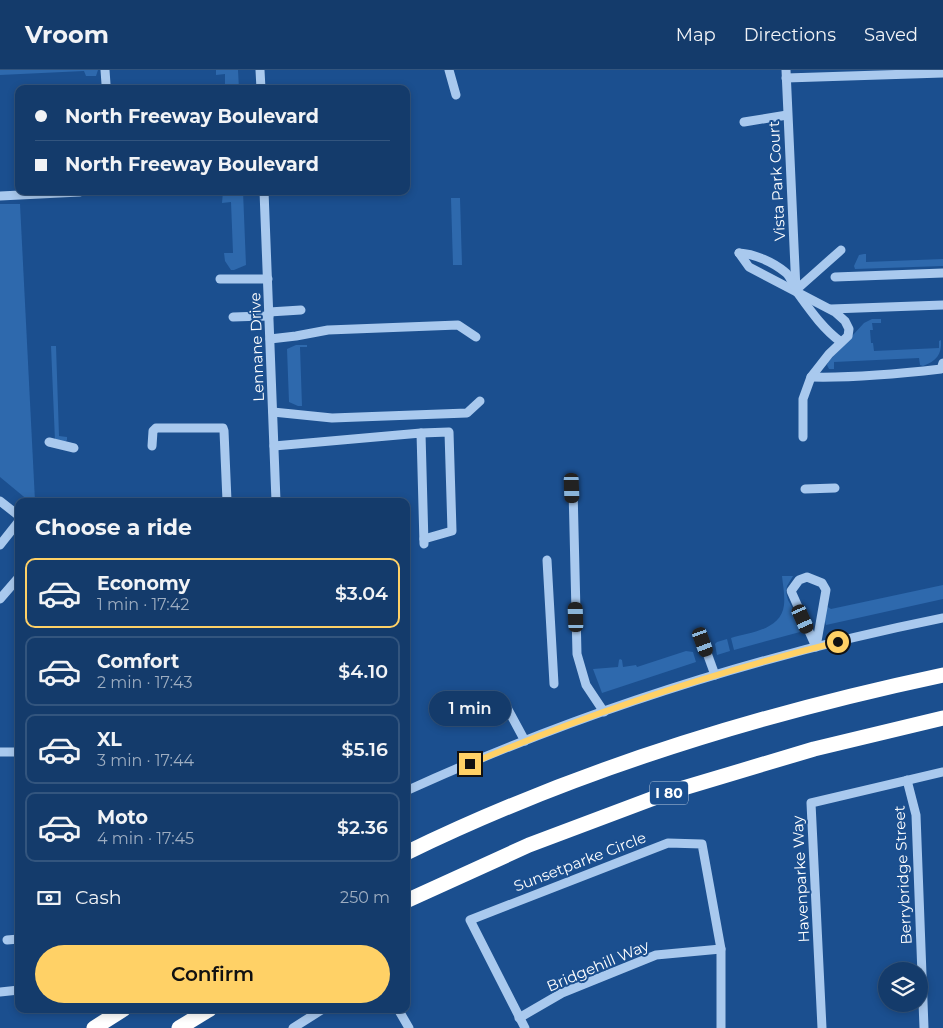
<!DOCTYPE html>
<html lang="en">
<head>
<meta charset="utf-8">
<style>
  :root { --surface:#143b6b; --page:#1d4271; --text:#f1f3f6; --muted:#9dadc1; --line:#33557e; --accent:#ffd166 }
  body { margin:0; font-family:Montserrat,sans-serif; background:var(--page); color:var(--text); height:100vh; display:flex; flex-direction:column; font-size:19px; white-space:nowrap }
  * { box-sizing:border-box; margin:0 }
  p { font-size:16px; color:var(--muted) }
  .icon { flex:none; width:28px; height:28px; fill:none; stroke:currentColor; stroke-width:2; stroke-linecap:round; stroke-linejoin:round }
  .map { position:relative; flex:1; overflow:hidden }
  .side { position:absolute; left:15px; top:428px; width:395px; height:515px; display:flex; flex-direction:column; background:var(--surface); border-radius:10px; box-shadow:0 2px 8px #0003,0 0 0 1px var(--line) }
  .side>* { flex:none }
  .hud { position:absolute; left:15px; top:15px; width:395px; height:110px; border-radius:10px; box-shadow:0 2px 8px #0003,0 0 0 1px var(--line); display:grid; align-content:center; height:110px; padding:0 20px; background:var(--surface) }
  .buttons { position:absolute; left:878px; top:892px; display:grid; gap:10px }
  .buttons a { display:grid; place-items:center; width:50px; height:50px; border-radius:50%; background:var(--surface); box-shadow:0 2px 8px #0003,0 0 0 1px var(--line); font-size:25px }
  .end { position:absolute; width:22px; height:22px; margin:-11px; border:6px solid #ffd166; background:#111; box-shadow:0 0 0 2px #111 }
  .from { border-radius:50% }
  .bubble { position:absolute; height:35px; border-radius:18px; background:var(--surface); box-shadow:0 2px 8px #0003,0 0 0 1px var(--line); font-size:16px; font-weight:600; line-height:35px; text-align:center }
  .car { position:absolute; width:15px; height:30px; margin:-15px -8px; border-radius:6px; box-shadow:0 0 4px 1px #0007; background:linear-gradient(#222 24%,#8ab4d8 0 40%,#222 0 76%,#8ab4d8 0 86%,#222 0) }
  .hud b { display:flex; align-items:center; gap:18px; height:48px; font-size:19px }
  .hud b+b { border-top:1px solid var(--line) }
  .hud i { width:12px; height:12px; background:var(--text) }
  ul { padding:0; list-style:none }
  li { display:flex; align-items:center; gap:15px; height:70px; margin:0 10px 8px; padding:0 10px; border:2px solid var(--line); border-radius:10px }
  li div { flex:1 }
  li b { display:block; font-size:19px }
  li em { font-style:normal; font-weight:600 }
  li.active { border-color:var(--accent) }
  li>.icon { width:45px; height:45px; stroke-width:1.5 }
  h2 { padding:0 20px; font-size:22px; line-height:60px }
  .pay { display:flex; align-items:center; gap:12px; height:55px; padding:0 20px; font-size:19px }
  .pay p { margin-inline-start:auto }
  .primary-button { display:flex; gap:10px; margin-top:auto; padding:10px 20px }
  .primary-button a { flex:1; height:58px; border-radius:30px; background:var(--accent); color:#111; font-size:20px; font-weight:600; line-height:58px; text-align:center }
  header { display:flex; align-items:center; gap:30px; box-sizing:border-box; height:70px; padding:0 25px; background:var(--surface); border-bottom:1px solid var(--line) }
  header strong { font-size:24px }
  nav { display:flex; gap:28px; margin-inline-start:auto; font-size:18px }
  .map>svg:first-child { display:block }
  .green { fill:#2e69ad }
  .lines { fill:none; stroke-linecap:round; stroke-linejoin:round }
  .minor { stroke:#a9c9ee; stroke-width:9 }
  .highway { stroke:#fff; stroke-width:15 }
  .route { stroke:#ffd166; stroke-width:6 }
  .labels { text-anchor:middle; stroke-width:4; stroke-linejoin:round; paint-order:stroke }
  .shield { fill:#1b4f8f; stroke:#bbcadd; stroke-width:1 }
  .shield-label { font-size:14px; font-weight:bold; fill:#fff }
  .street-label { font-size:15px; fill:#fff; stroke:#1b4f8f }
</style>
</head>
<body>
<header>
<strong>Vroom</strong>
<nav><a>Map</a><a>Directions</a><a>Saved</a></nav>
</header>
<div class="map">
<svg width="943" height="958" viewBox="0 0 943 958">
  <rect width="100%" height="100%" fill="#1b4f8f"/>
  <g class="green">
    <path d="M0 0H98L96 6H86L84 1 0 5Z"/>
    <path d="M216 0H238L239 19H225V4L216 5Z"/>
    <path d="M223 121H243L246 195 234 200H231L225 191 224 183H233L231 132 222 133Z"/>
    <path d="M451 128H460L462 195H453Z"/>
    <path d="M0 134H20L35 431H29L0 407Z"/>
    <path d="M864 184H866V192L943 189V196L855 199 854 196 859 185Z"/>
    <path d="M872 249H881V253H872L873 260H870L871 273H873L874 281 939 278V271L941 270C942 285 936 291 923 296L920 295 919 288 834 292V299H829L827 295 828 292 864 253Z"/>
    <path d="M296 275H307V277H300L302 336H298L289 332 287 279Z"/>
    <path d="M51 276H56L59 366 67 367V370L65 372 55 371Z"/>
    <path d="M782 506H793L787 516 786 522 788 530 797 547 800 562 734 580 731 568C751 562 781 560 784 535 785 525 783 516 782 506Z"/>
    <path d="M943 515V529L826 555 824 548 826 536 831 539Z"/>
    <path d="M727 569 730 581 717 585 715 574 717 572Z"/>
    <path d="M686 581 693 582 696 592 602 623 593 599 618 597 619 590 620 589 622 590 623 597 636 595 637 597Z"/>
  </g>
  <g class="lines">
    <g class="minor">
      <path d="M105 0 106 14"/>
      <path d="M260 0 261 19"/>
      <path d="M449 0 456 25"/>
      <path d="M786 0 796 220"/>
      <path d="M786 8 943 3"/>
      <path d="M744 52 787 45"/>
      <path d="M264 121 276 431"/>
      <path d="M0 126 80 122"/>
      <path d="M739 183 749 197 835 242 845 251 849 259 848 266 829 284 811 307 803 329V367"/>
      <path d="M739 183C755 184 773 192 785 202 791 206 793 216 797 222 810 240 823 259 841 272"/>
      <path d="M835 207 943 203"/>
      <path d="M220 209H268"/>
      <path d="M796 220 841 180"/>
      <path d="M831 239 943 235"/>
      <path d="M269 242 301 240"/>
      <path d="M233 247 269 246"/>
      <path d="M270 269 296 266 328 260 458 255 476 267"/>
      <path d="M811 307C854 308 898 304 941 299L943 293"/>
      <path d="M273 342 332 348 467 343 480 331"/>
      <path d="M421 363 449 362 452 461 424 469"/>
      <path d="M49 372 74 378"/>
      <path d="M152 376 153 361 156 358H223L224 361 227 431"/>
      <path d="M274 376 421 363 424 474"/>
      <path d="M573 418 577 584 586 615 604 642"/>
      <path d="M805 419 835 418"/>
      <path d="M0 431 19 446"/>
      <path d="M0 475 19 451"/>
      <path d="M547 490 554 614"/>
      <path d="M807 507 822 513 826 520 816 577 791 521 799 510Z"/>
      <path d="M0 529 19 507"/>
      <path d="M703 572 715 605"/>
      <path d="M504 632 525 671"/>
      <path d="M0 682H19"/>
      <path d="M907 710 916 745 924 958"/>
      <path d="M406 721C577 643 759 585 943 548"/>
      <path d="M7 870 19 869"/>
      <path d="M0 922 19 920"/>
      <path d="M398 939 409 958"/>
      <path d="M519 948 562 923 656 885 721 879"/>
      <path d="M293 958 323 939"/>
      <path d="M525 958 470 850 668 773 702 774 721 879V958"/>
      <path d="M822 958 811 733 943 702"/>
    </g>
    <g class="highway">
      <path d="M406 783C576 700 759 644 943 605"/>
      <path d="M406 831 529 775 670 722 814 679 943 648"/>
      <path d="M94 958 124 939"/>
      <path d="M179 958 210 939"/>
    </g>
  </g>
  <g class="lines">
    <path class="route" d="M470 694C589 643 712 603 838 572"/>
  </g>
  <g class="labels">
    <rect class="shield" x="650" y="711.5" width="38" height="23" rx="4"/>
    <g class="shield-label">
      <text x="669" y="728">I 80</text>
    </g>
    <g class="street-label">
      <text transform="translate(777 111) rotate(-93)" y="5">Vista Park Court</text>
      <text transform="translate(257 277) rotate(-92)" y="5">Lennane Drive</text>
      <text transform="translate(580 792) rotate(-21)" y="5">Sunsetparke Circle</text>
      <text transform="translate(903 805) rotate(-93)" y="5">Berrybridge Street</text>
      <text transform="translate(801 809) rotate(-93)" y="5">Havenparke Way</text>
      <text transform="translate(598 896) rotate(-23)" y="5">Bridgehill Way</text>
    </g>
  </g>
</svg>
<div class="buttons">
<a><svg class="icon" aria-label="layers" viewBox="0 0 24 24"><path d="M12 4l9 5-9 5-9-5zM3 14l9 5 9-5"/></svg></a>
</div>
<i class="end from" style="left:838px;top:572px"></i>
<i class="end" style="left:470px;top:694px"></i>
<div class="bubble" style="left:429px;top:621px;width:82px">1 min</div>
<i class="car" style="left:572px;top:418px;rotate:178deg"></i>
<i class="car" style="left:576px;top:547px;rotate:358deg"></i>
<i class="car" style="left:803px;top:549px;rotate:156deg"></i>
<i class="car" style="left:703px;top:572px;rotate:160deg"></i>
<div class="hud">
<b><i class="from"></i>North Freeway Boulevard</b>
<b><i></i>North Freeway Boulevard</b>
</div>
<section class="side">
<h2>Choose a ride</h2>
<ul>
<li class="active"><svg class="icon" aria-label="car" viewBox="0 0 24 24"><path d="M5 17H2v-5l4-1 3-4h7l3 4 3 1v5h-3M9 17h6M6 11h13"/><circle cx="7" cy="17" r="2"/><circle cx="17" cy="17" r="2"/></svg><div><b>Economy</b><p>1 min · 17:42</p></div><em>$3.04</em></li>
<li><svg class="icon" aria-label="car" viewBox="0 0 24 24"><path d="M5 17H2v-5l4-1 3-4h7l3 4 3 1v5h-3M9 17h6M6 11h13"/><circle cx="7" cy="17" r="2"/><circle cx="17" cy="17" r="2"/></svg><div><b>Comfort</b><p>2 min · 17:43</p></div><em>$4.10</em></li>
<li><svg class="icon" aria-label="car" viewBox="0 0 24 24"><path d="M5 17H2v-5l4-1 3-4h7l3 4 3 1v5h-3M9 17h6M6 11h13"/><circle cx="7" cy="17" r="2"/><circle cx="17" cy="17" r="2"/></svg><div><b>XL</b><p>3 min · 17:44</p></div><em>$5.16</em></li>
<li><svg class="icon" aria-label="car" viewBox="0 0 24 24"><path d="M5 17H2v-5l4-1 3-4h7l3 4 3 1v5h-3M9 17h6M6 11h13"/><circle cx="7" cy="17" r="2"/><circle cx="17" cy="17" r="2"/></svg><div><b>Moto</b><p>4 min · 17:45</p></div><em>$2.36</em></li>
</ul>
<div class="pay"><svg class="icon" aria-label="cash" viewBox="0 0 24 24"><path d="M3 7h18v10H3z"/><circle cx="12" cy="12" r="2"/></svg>Cash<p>250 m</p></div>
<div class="primary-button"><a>Confirm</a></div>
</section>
</div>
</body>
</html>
